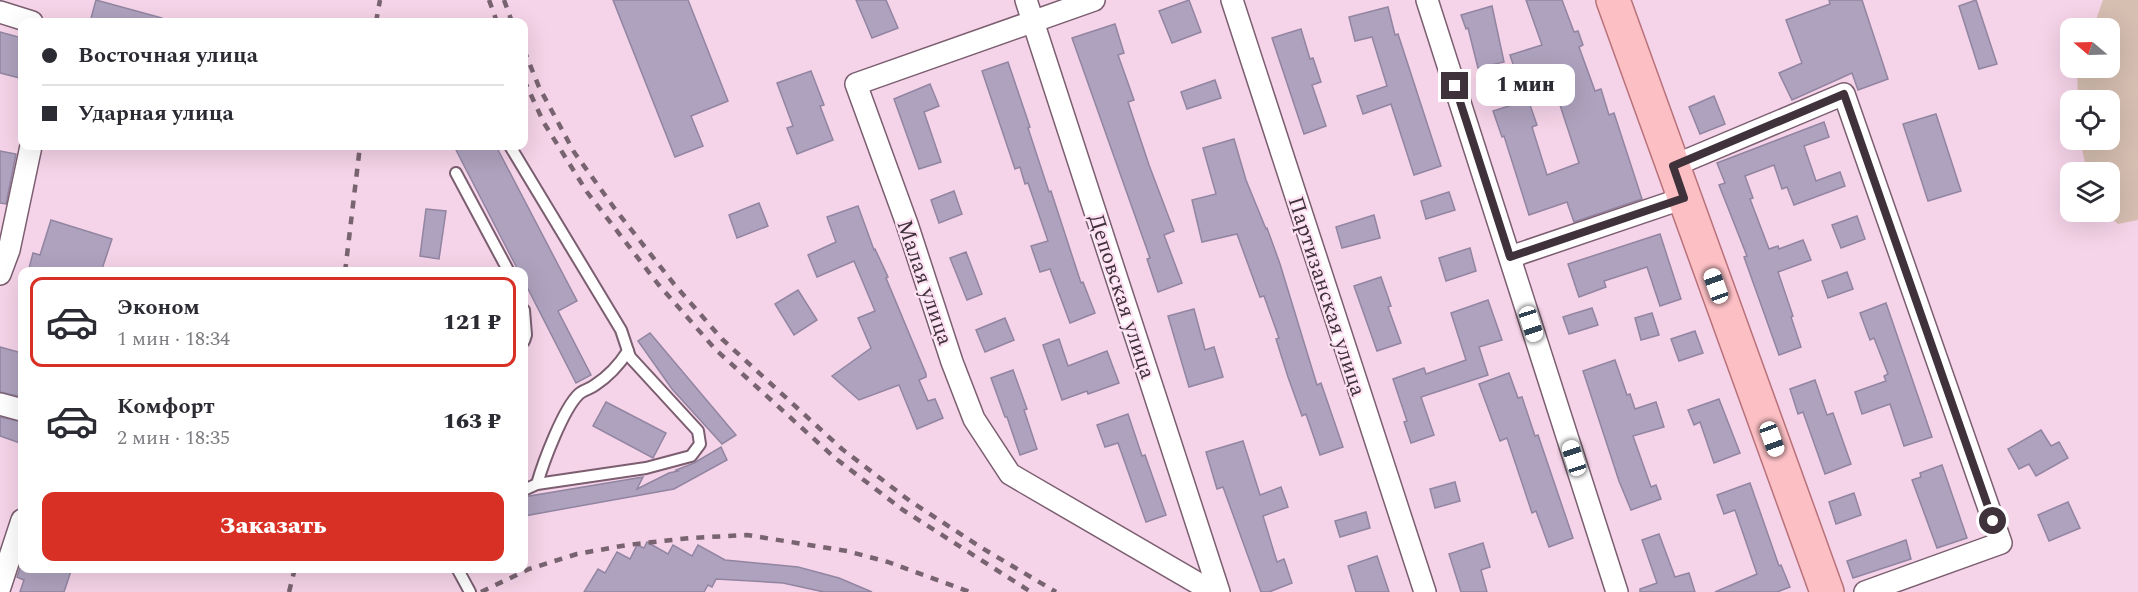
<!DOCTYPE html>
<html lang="ru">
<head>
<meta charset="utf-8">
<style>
  :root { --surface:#fff; --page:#f2f2f3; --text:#2b2b33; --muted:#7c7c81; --line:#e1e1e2; --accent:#d93025 }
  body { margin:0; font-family:Spectral,serif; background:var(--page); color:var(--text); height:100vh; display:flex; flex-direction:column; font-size:22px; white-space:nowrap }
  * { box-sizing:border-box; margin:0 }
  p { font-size:20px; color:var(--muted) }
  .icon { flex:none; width:33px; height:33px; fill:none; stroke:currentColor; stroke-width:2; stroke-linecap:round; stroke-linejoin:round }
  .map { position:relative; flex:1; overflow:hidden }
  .panel { position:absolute; left:18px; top:267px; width:510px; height:306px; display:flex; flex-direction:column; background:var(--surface); border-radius:12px; box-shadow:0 6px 24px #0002 }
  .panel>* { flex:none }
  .banner { position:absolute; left:18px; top:18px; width:510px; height:132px; border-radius:12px; box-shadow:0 6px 24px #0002; display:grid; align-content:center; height:132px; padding:0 24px; background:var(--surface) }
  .needle { width:39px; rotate:289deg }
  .fabs { position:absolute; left:2060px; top:18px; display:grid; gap:12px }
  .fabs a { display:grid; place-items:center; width:60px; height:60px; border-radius:12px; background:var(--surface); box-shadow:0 6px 24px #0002; font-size:30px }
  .end { position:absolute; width:27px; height:27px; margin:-14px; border:8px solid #3f323a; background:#fff; box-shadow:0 0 0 3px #fff }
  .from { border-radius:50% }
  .bubble { position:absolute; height:42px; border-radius:12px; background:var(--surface); box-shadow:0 6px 24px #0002; font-size:20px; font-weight:800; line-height:42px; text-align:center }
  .car { position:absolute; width:18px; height:36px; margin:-18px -9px; border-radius:8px; box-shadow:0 0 4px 2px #0007; background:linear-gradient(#fff 24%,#345 0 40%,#fff 0 76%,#345 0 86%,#fff 0) }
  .banner b { display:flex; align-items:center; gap:21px; height:57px; font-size:22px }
  .banner b+b { border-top:2px solid var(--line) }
  .banner i { width:15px; height:15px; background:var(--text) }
  ul { padding:10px 0 0; list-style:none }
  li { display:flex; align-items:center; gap:18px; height:90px; margin:0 12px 9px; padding:0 12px; border:3px solid transparent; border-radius:12px }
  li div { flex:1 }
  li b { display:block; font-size:22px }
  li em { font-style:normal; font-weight:800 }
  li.current { border-color:var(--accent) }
  li>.icon { width:54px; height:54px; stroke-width:1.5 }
  .button { display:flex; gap:12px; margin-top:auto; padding:12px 24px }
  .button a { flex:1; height:69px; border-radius:12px; background:var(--accent); color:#fff; font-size:24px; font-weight:800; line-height:69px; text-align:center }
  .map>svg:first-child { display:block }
  .green { fill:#d6beb1 }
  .building { fill:#aea2be; stroke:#9285a2; stroke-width:1.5; fill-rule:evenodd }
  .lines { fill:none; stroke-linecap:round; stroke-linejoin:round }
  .lane-casing { stroke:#7b5e70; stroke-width:14 }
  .street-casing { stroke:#7b5e70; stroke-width:24 }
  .primary-casing { stroke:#b8727a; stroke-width:36 }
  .lane { stroke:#fff; stroke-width:10 }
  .street { stroke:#fff; stroke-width:21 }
  .primary { stroke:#fbbfc4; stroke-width:33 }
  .rail { stroke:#786470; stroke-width:4.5; stroke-dasharray:8 8; stroke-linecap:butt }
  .route { stroke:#3f323a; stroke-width:8 }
  .labels { text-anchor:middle; stroke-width:4.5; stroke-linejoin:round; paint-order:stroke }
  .street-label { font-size:22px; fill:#3f323a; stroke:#fee2f3 }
</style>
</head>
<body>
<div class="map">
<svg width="2138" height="592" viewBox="0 0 2138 592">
  <rect width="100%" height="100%" fill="#f5d3e8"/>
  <path class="green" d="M2103 0H2138V220L2118 224 2105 212H2109V172H2087L2080 140H2109V100H2078L2077 72 2078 68H2109V28H2093Z"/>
  <g class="building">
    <path d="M96 0 162 18 161 22H90Z"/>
    <path d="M613 0H688L728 101 691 116 703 146 675 157Z"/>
    <path d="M856 0H886L898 28 872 38Z"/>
    <path d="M1189 0 1201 32 1172 43 1159 11Z"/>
    <path d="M1526 0H1562L1574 32 1578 31 1583 45 1579 47 1595 91 1601 89 1609 115 1614 113 1642 199 1574 222 1567 202 1529 215 1504 136 1502 137 1493 111 1525 101 1510 55 1542 45ZM1557 96 1579 163 1547 175 1532 127 1537 125 1530 105Z"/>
    <path d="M1829 0H1862L1888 79 1858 90 1852 73 1792 100 1779 73 1802 63 1786 20 1830 4Z"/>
    <path d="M1976 0 1997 64 1979 69 1959 6Z"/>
    <path d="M1492 6 1504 62 1478 68 1468 28 1466 29 1461 15Z"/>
    <path d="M1388 7 1395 35 1398 34 1441 166 1414 175 1391 104 1363 114 1357 96 1387 86 1372 37 1355 41 1349 17Z"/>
    <path d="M1115 24 1124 53 1118 55 1134 100 1128 102 1149 165 1174 231 1164 235 1182 283 1158 292 1147 259 1150 258 1072 38Z"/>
    <path d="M1301 29 1310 59 1313 58 1321 82 1312 85 1326 126 1304 134 1272 38Z"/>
    <path d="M0 32 22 38V70L20 78 0 73Z"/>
    <path d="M1008 62 1030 127 1028 128 1049 192 1051 191 1081 283 1083 282 1095 313 1070 323 1050 269 1040 272 1031 246 1048 241 1028 183 1025 184 1020 167 1015 169 982 71Z"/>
    <path d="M811 71 824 105 820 106 833 140 797 154 787 128 793 126 777 83Z"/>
    <path d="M1215 80 1221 98 1187 109 1181 92Z"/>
    <path d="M930 84 939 106 924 112 941 162 919 169 894 99Z"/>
    <path d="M1714 96 1725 124 1700 134 1689 107Z"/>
    <path d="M1936 114 1961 191 1928 201 1903 124Z"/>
    <path d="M1824 122 1829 137 1804 146 1816 181 1840 172 1845 186 1794 205 1787 187 1782 189 1774 165 1745 176 1753 198 1750 199 1769 249 1778 246 1779 249 1803 240 1811 260 1778 272 1793 316 1791 317 1801 347 1779 355 1744 257 1747 256 1719 185 1725 183 1717 163Z"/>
    <path d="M1234 139 1246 180 1266 229 1267 228 1280 264 1317 385 1321 383 1343 447 1320 455 1306 414 1302 416 1288 377 1276 339 1279 338 1264 296 1260 297 1237 234 1202 242 1192 200 1216 194 1203 148Z"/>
    <path d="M466 146H496L577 301 558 311 591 375 576 383 524 281V272H519L456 150Z"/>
    <path d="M0 151 16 154 6 204 0 203Z"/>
    <path d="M954 191 962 214 939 223 931 200Z"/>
    <path d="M1449 192 1455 210 1426 219 1421 201Z"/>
    <path d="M759 203 768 226 737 238 729 215Z"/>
    <path d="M858 206 874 250 875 249 888 277 886 278 926 374V377L919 380 928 401 935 399 943 418 917 429 899 385 859 400 832 376 871 348 858 318 875 311 854 261 817 277 808 255 836 242 827 217Z"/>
    <path d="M426 209 446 211 439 259 420 256Z"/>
    <path d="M1374 215 1380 238 1342 248 1336 227Z"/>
    <path d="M1857 216 1865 239 1841 248 1832 225Z"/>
    <path d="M51 220 112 239 101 272H28L33 253 40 255Z"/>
    <path d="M1660 234 1681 299 1660 306 1647 267 1604 281 1606 287 1579 297 1568 264Z"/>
    <path d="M1470 248 1476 271 1446 281 1439 258Z"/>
    <path d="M966 252 982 294 967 300 950 258Z"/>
    <path d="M1847 272 1853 289 1828 298 1822 281Z"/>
    <path d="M1381 277 1391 306 1388 307 1401 343 1377 351 1354 286Z"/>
    <path d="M798 290 817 320 794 335 775 304Z"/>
    <path d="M1488 300 1502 340 1479 347 1488 375 1421 397 1434 435 1411 443 1404 422 1407 421 1393 379 1424 368 1426 374 1466 360 1451 313Z"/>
    <path d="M1886 303 1932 437 1904 446 1890 404 1862 414 1855 392 1886 381 1884 376 1888 374 1874 338 1870 340 1860 313Z"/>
    <path d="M1592 308 1598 325 1569 334 1563 317Z"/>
    <path d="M1194 309 1205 350 1214 347 1223 377 1189 387 1168 316Z"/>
    <path d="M1652 313 1659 335 1641 340 1635 318Z"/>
    <path d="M1005 318 1014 340 985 352 976 330Z"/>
    <path d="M1695 331 1703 353 1679 361 1671 339Z"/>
    <path d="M650 333 736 435 722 444 672 389 638 341Z"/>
    <path d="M1059 339 1068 366 1107 351 1119 383 1088 394 1087 391 1062 400 1043 345Z"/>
    <path d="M0 347 22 353V397L0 392Z"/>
    <path d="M1615 360 1627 395 1630 394 1635 409 1656 402 1664 427 1633 436 1651 487 1656 485 1661 499 1631 510 1619 481 1583 371Z"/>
    <path d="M1013 370 1027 409 1024 410 1037 449 1020 455 1007 417H1005L991 378Z"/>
    <path d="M1509 373 1518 398 1522 397 1535 436 1538 435 1573 538 1549 547 1536 511 1532 513 1507 438 1500 441 1479 384Z"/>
    <path d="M1815 380 1827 415 1833 413 1851 464 1825 474 1803 412 1798 414 1790 389Z"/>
    <path d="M1719 399 1740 453 1714 463 1700 422 1694 425 1688 410Z"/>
    <path d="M606 402 666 433 653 458 593 426Z"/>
    <path d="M1128 414 1142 456 1145 455 1166 515 1146 522 1118 443 1105 447 1097 425Z"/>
    <path d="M0 417 22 422V435L20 443 0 436Z"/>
    <path d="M2041 430 2051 446 2059 442 2068 458 2036 476 2029 464 2019 469 2008 449Z"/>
    <path d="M1243 441 1260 495 1281 487 1288 507 1263 516 1277 562 1284 559 1292 583 1269 592H1261L1223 487 1217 489 1206 452Z"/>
    <path d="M721 447 727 460 674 489 524 516V497L643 477 637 489 669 473 678 471 676 470 694 463Z"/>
    <path d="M1942 465 1967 538 1937 548 1912 480 1921 477 1920 473Z"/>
    <path d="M1455 482 1460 501 1435 508 1430 489Z"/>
    <path d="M1750 483 1779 566 1781 565 1790 587 1777 592H1715L1757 574 1735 510 1724 514 1717 495Z"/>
    <path d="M1854 493 1861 515 1836 524 1829 502Z"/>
    <path d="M2068 502 2080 528 2049 541 2038 515Z"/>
    <path d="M1366 512 1370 528 1340 537 1335 521Z"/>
    <path d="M1659 534 1675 577 1689 573 1695 592H1640V589L1657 583 1642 540Z"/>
    <path d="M1906 540 1911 559 1853 578 1847 561Z"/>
    <path d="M647 542 668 554 673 545 692 556 698 545 725 560 798 567 839 578 872 592H824L783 583 716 579 712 587 708 585 704 592H584L598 569 605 573 617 552 630 559 637 545 644 548Z"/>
    <path d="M1483 543 1490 567 1481 570 1487 592H1461L1449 554Z"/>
    <path d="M1377 556 1389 592H1356L1348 566Z"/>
    <path d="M20 568H72L64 592H20L24 580 17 577Z"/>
  </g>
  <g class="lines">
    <g class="lane-casing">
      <g id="lane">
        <path d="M510 146 621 330 630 357 698 431 700 444 691 456 646 468 537 484 524 490"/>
        <path d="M456 173 509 272"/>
        <path d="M524 310 526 335 524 341"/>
        <path d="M537 484C543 463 563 409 579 394 583 390 590 389 595 385 609 376 619 365 628 351"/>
        <path d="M457 568 470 592"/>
      </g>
    </g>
    <g class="street-casing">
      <g id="street">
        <path d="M1026 0 1219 592"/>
        <path d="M1094 0 856 84 907 224 952 362 974 419 1010 474 1213 592"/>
        <path d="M1232 0 1425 592"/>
        <path d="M1427 0 1617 592"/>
        <path d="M0 12 32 22"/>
        <path d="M1673 166 1844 94 2001 543 1865 592"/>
        <path d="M1510 257 1684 198"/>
        <path d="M0 274 9 250 31 146"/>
        <path d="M0 404 22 410"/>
        <path d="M0 587 22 520"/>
      </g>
    </g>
    <g class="primary-casing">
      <path id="primary" d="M1613 0 1827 592"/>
    </g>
    <use href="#lane" class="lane"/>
    <use href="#street" class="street"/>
    <use href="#primary" class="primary"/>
    <g class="rail">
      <path d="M489 0 497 22"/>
      <path d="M504 0 512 22"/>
      <path d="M376 22 380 0"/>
      <path d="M524 50 539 87 574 152 615 209 674 284 722 339 842 449 910 501 982 548 1056 592"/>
      <path d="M524 80 544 123 587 192 658 284 716 350 835 458 903 510 1031 592"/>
      <path d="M345 272 360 146"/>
      <path d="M289 592 295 568"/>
      <path d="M481 592 529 569 577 554 627 545 690 538 747 535 847 551 888 562 970 592"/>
    </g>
  </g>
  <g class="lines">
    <path class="route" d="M1455 86 1510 257 1684 198 1673 166 1844 94 1993 521"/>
  </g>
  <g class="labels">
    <g class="street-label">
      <text transform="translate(926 282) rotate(71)" y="8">Малая улица</text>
      <text transform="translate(1123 296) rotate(72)" y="8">Деповская улица</text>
      <text transform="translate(1328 296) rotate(72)" y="8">Партизанская улица</text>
    </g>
  </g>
</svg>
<div class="fabs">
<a><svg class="needle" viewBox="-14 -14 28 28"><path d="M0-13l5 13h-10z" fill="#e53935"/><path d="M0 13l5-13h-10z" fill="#7c7c81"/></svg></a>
<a><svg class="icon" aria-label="locate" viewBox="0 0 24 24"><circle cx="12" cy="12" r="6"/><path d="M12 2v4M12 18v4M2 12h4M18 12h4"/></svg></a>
<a><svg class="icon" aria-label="layers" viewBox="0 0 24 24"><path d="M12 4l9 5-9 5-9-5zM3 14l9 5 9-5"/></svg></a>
</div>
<i class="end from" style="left:1993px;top:521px"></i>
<i class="end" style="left:1455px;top:86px"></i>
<div class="bubble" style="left:1476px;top:64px;width:99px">1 мин</div>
<i class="car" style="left:1716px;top:286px;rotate:340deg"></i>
<i class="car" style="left:1531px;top:324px;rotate:162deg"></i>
<i class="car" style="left:1772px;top:439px;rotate:160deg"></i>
<i class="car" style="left:1574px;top:458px;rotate:342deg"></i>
<div class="banner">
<b><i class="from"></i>Восточная улица</b>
<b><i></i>Ударная улица</b>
</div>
<section class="panel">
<ul>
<li class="current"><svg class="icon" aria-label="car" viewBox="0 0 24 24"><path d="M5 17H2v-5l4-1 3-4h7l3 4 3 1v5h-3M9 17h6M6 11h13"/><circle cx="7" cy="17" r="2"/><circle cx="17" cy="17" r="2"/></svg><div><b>Эконом</b><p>1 мин · 18:34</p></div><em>121 ₽</em></li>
<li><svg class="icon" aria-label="car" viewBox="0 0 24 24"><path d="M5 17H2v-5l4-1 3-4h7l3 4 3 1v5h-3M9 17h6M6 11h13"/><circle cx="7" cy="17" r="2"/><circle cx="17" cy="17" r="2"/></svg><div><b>Комфорт</b><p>2 мин · 18:35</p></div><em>163 ₽</em></li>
</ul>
<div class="button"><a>Заказать</a></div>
</section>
</div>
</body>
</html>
